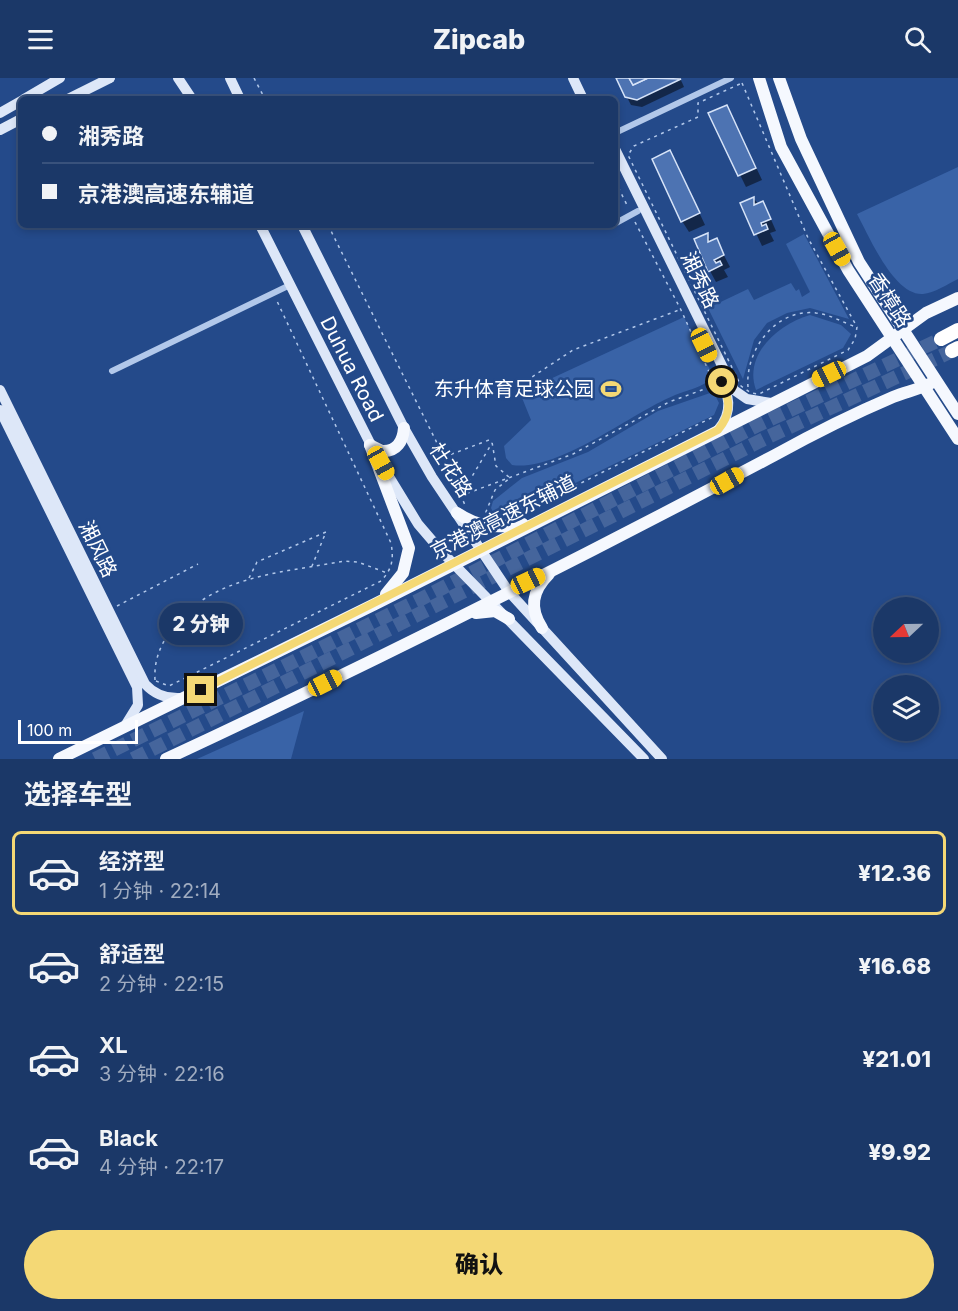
<!DOCTYPE html>
<html lang="zh">
<head>
<meta charset="utf-8">
<style>
  :root { --surface:#1b3868; --page:#284371; --text:#f1f3f6; --muted:#a0acc0; --line:#39527c; --accent:#f4d875 }
  body { margin:0; font-family:Inter,"Noto Sans SC",sans-serif; background:var(--page); color:var(--text); height:100vh; display:flex; flex-direction:column; font-size:22px; white-space:nowrap }
  * { box-sizing:border-box; margin:0 }
  p { font-size:20px; color:var(--muted) }
  .icon { flex:none; width:33px; height:33px; fill:none; stroke:currentColor; stroke-width:2; stroke-linecap:round; stroke-linejoin:round }
  .map { position:relative; height:681px; overflow:hidden }
  .side { display:flex; flex-direction:column; background:var(--surface); flex:1 }
  .side>* { flex:none }
  .guide { position:absolute; left:18px; top:18px; width:600px; height:132px; border-radius:9px; box-shadow:0 3px 9px #0003,0 0 0 2px var(--line); display:grid; align-content:center; height:132px; padding:0 24px; background:var(--surface) }
  .needle { width:39px; rotate:248deg }
  .fabs { position:absolute; left:873px; top:519px; display:grid; gap:12px }
  .fabs a { display:grid; place-items:center; width:66px; height:66px; border-radius:50%; background:var(--surface); box-shadow:0 3px 9px #0003,0 0 0 2px var(--line); font-size:30px }
  .scale { position:absolute; left:18px; bottom:15px; width:120px; box-sizing:border-box; padding-left:6px; border:3px solid #fff; border-top:0; font-size:16px; line-height:21px; white-space:nowrap; color:#fff; -webkit-text-stroke:4px #244a8a; paint-order:stroke }
  .end { position:absolute; width:27px; height:27px; margin:-14px; border:8px solid #f4d875; background:#111; box-shadow:0 0 0 3px #111 }
  .from { border-radius:50% }
  .bubble { position:absolute; height:42px; border-radius:21px; background:var(--surface); box-shadow:0 3px 9px #0003,0 0 0 2px var(--line); font-size:20px; font-weight:800; line-height:42px; text-align:center }
  .car { position:absolute; width:18px; height:36px; margin:-18px -9px; border-radius:8px; box-shadow:0 0 4px 2px #0007; background:linear-gradient(#f5c518 24%,#345 0 40%,#f5c518 0 76%,#345 0 86%,#f5c518 0) }
  .guide b { display:flex; align-items:center; gap:21px; height:57px; font-size:22px }
  .guide b+b { border-top:2px solid var(--line) }
  .guide i { width:15px; height:15px; background:var(--text) }
  ul { padding:0; list-style:none }
  li { display:flex; align-items:center; gap:18px; height:84px; margin:0 12px 9px; padding:0 12px; border:3px solid transparent; border-radius:9px }
  li div { flex:1 }
  li b { display:block; font-size:22px }
  li em { font-style:normal; font-weight:800 }
  li.current { border-color:var(--accent) }
  li>.icon { width:54px; height:54px; stroke-width:1.5 }
  h2 { padding:0 24px; font-size:27px; line-height:72px }
  .cta { display:flex; gap:12px; margin-top:auto; padding:12px 24px }
  .cta a { flex:1; height:69px; border-radius:36px; background:var(--accent); color:#111; font-size:24px; font-weight:800; line-height:69px; text-align:center }
  header { display:flex; justify-content:space-between; align-items:center; height:78px; padding:0 24px; background:var(--surface); font-size:27px; font-weight:800 }
  .map>svg:first-child { display:block }
  .green { fill:#3963a7 }
  .shadow { fill:#0007 }
  .building { fill:#4d73b2; stroke:#d6e3f8; stroke-width:1.5 }
  .lines { fill:none; stroke-linecap:round; stroke-linejoin:round }
  .highway-tunnel { stroke:#45659c; stroke-width:14; stroke-dasharray:14 7; stroke-linecap:butt }
  .path { stroke:#b2c8ea; stroke-width:1.5; stroke-dasharray:3 4.5; stroke-linecap:butt }
  .street { stroke:#b2c8ea; stroke-width:6 }
  .secondary { stroke:#dde7f8; stroke-width:10 }
  .primary { stroke:#f5f8fe; stroke-width:12 }
  .highway { stroke:#fff; stroke-width:14 }
  .route { stroke:#f4d875; stroke-width:8 }
  .labels { text-anchor:middle; stroke-width:5; stroke-linejoin:round; paint-order:stroke }
  .street-label { font-size:20px; fill:#fff; stroke:#244a8a }
  .poi-label { font-size:20px; fill:#fff; stroke:#244a8a; text-anchor:end }
</style>
</head>
<body>
<header><svg class="icon" aria-label="menu" viewBox="0 0 24 24"><path d="M4 6h16M4 12h16M4 18h16"/></svg>Zipcab<svg class="icon" aria-label="search" viewBox="0 0 24 24"><circle cx="10" cy="10" r="6"/><path d="M15 15l6 6"/></svg></header>
<div class="map">
<svg width="958" height="681" viewBox="0 0 958 681">
  <rect width="100%" height="100%" fill="#244a8a"/>
  <g class="green">
    <path d="M958 89V201C948 206 934 215 923 216 894 218 869 158 857 136Z"/>
    <path d="M804 156 849 241 810 230 787 235 767 245 754 262 743 301 708 230 748 211 754 222 791 205 796 213 799 211 802 219 810 214 786 166Z"/>
    <path d="M810 237 841 247 851 256 843 270 756 312C743 276 779 246 810 237Z"/>
    <path d="M684 239 713 298C702 311 688 311 673 318 630 336 558 394 512 387L506 380 504 368 531 342 520 315Z"/>
    <path d="M710 315 716 319 719 325 714 337 508 438 496 440 491 430 493 423 522 400 588 374 658 333Z"/>
    <path d="M304 633 291 681H197Z"/>
  </g>
  <g class="shadow">
    <path d="M617 0H680L684 9 642 29 631 27Z"/>
    <path d="M710 36 733 40 762 102 746 109Z"/>
    <path d="M676 85 705 147 689 154 682 143Z"/>
    <path d="M753 120 769 137 776 153 770 155 774 163 762 168 742 125Z"/>
    <path d="M707 157 711 164 716 162 730 189 724 192 728 199 716 204 710 193Z"/>
  </g>
  <g class="building">
    <path d="M616 0H629L633 7 648 0 681 1 637 22 625 19Z"/>
    <path d="M629 0H648L633 7Z"/>
    <path d="M727 27 756 90 738 98 708 35Z"/>
    <path d="M670 72 700 135 681 144 652 81Z"/>
    <path d="M754 119V127L763 123 771 141 761 145 762 148 766 146 768 151 754 157 740 125Z"/>
    <path d="M708 155V164L717 160 724 177 714 182 716 185 720 183 722 187 708 194 694 161Z"/>
  </g>
  <g class="lines">
    <g class="highway-tunnel">
      <path d="M95 681 421 521 756 348 941 261"/>
      <path d="M133 681 766 360 952 273"/>
    </g>
    <g class="path">
      <path d="M254 0 265 21"/>
      <path d="M742 5 808 160 857 249 855 261 848 272 759 316 751 315 741 308 628 77 634 68 698 39V25Z"/>
      <path d="M615 103 628 129"/>
      <path d="M635 144 681 232 710 296"/>
      <path d="M328 147 444 379 465 427"/>
      <path d="M526 303 573 272 679 232"/>
      <path d="M748 309C745 272 776 230 816 235 829 236 844 245 856 249"/>
      <path d="M444 379 489 362 492 364 496 388 510 400 495 412 485 436"/>
      <path d="M461 417 492 365"/>
      <path d="M460 418 573 376 669 324 713 308"/>
      <path d="M521 435 715 338"/>
      <path d="M249 500 257 484 326 454 312 488"/>
      <path d="M117 528 198 486"/>
      <path d="M155 602C154 584 159 570 169 555 208 497 282 495 344 483L358 484 387 495"/>
      <path d="M156 603 169 608 381 503C392 491 394 482 391 465L276 221"/>
    </g>
    <g class="street">
      <path d="M615 55 731 0"/>
      <path d="M616 145 638 133"/>
      <path d="M112 293 290 207"/>
    </g>
    <g class="secondary">
      <path d="M178 0 192 21"/>
      <path d="M230 0 240 21"/>
      <path d="M573 0 583 21"/>
      <path d="M24 21 60 0"/>
      <path d="M68 21 110 0"/>
      <path d="M0 35 21 23"/>
      <path d="M0 52 21 41"/>
      <path d="M615 71 734 312 747 321 771 325"/>
      <path d="M260 147 374 373"/>
      <path d="M302 147 404 350 432 399 509 514 662 681"/>
      <path d="M0 312 145 606C155 617 166 621 181 620"/>
      <path d="M0 332 137 609 138 627 125 648"/>
      <path d="M718 352C734 333 729 317 719 297"/>
      <path d="M382 387 418 446 442 474 644 681"/>
    </g>
    <g class="primary">
      <path d="M759 0 781 69 848 192 958 361"/>
      <path d="M779 0 801 61 859 184 958 336"/>
      <path d="M370 367 409 470 403 495 386 516"/>
      <path d="M370 367 382 373C397 374 403 363 404 350"/>
      <path d="M457 435C479 450 497 450 523 446"/>
      <path d="M476 535 495 533 509 541"/>
      <path d="M542 550C529 530 532 513 549 496"/>
      <path d="M59 681 375 526 867 278 926 235 958 220"/>
      <path d="M166 681C372 585 575 483 775 377 813 356 853 336 893 319 908 313 922 311 935 303"/>
    </g>
    <g class="highway">
      <path d="M941 261 958 252"/>
      <path d="M952 273 958 270"/>
    </g>
  </g>
  <g class="lines">
    <path class="route" d="M201 612 718 352C732 335 730 323 722 304"/>
  </g>
  <defs>
    <g id="stadium-bare" transform="scale(1.62)"><path d="M0-5a6.5 5 0 1 0 0 10a6.5 5 0 1 0 0-10ZM-3.5-1.8h7v3.6h-7Z" fill="#f4d875" stroke="#244a8a" stroke-width="2.5" paint-order="stroke"/></g>
  </defs>
  <g fill-rule="evenodd">
    <use href="#stadium-bare" x="611" y="311"/>
  </g>
  <g class="labels">
    <g class="street-label">
      <text transform="translate(700 202) rotate(64)" y="7">湘秀路</text>
      <text transform="translate(890 222) rotate(57)" y="7">香樟路</text>
      <text transform="translate(352 291) rotate(63)" y="7">Duhua Road</text>
      <text transform="translate(451 392) rotate(57)" y="7">杜花路</text>
      <text transform="translate(503 439) rotate(-27)" y="7">京港澳高速东辅道</text>
      <text transform="translate(98 471) rotate(64)" y="7">湘风路</text>
    </g>
    <g class="poi-label">
      <text x="594" y="318">东升体育足球公园</text>
    </g>
  </g>
</svg>
<div class="fabs">
<a><svg class="needle" viewBox="-14 -14 28 28"><path d="M0-13l5 13h-10z" fill="#e53935"/><path d="M0 13l5-13h-10z" fill="#a0acc0"/></svg></a>
<a><svg class="icon" aria-label="layers" viewBox="0 0 24 24"><path d="M12 4l9 5-9 5-9-5zM3 14l9 5 9-5"/></svg></a>
</div>
<div class="scale">100 m</div>
<i class="end from" style="left:722px;top:304px"></i>
<i class="end" style="left:201px;top:612px"></i>
<div class="bubble" style="left:159px;top:525px;width:84px">2 分钟</div>
<i class="car" style="left:837px;top:171px;rotate:151deg"></i>
<i class="car" style="left:704px;top:267px;rotate:154deg"></i>
<i class="car" style="left:829px;top:296px;rotate:244deg"></i>
<i class="car" style="left:381px;top:385px;rotate:151deg"></i>
<i class="car" style="left:727px;top:403px;rotate:61deg"></i>
<i class="car" style="left:528px;top:503px;rotate:65deg"></i>
<i class="car" style="left:325px;top:605px;rotate:63deg"></i>
<div class="guide">
<b><i class="from"></i>湘秀路</b>
<b><i></i>京港澳高速东辅道</b>
</div>
</div>
<section class="side">
<h2>选择车型</h2>
<ul>
<li class="current"><svg class="icon" aria-label="car" viewBox="0 0 24 24"><path d="M5 17H2v-5l4-1 3-4h7l3 4 3 1v5h-3M9 17h6M6 11h13"/><circle cx="7" cy="17" r="2"/><circle cx="17" cy="17" r="2"/></svg><div><b>经济型</b><p>1 分钟 · 22:14</p></div><em>¥12.36</em></li>
<li><svg class="icon" aria-label="car" viewBox="0 0 24 24"><path d="M5 17H2v-5l4-1 3-4h7l3 4 3 1v5h-3M9 17h6M6 11h13"/><circle cx="7" cy="17" r="2"/><circle cx="17" cy="17" r="2"/></svg><div><b>舒适型</b><p>2 分钟 · 22:15</p></div><em>¥16.68</em></li>
<li><svg class="icon" aria-label="car" viewBox="0 0 24 24"><path d="M5 17H2v-5l4-1 3-4h7l3 4 3 1v5h-3M9 17h6M6 11h13"/><circle cx="7" cy="17" r="2"/><circle cx="17" cy="17" r="2"/></svg><div><b>XL</b><p>3 分钟 · 22:16</p></div><em>¥21.01</em></li>
<li><svg class="icon" aria-label="car" viewBox="0 0 24 24"><path d="M5 17H2v-5l4-1 3-4h7l3 4 3 1v5h-3M9 17h6M6 11h13"/><circle cx="7" cy="17" r="2"/><circle cx="17" cy="17" r="2"/></svg><div><b>Black</b><p>4 分钟 · 22:17</p></div><em>¥9.92</em></li>
</ul>
<div class="cta"><a>确认</a></div>
</section>
</body>
</html>
